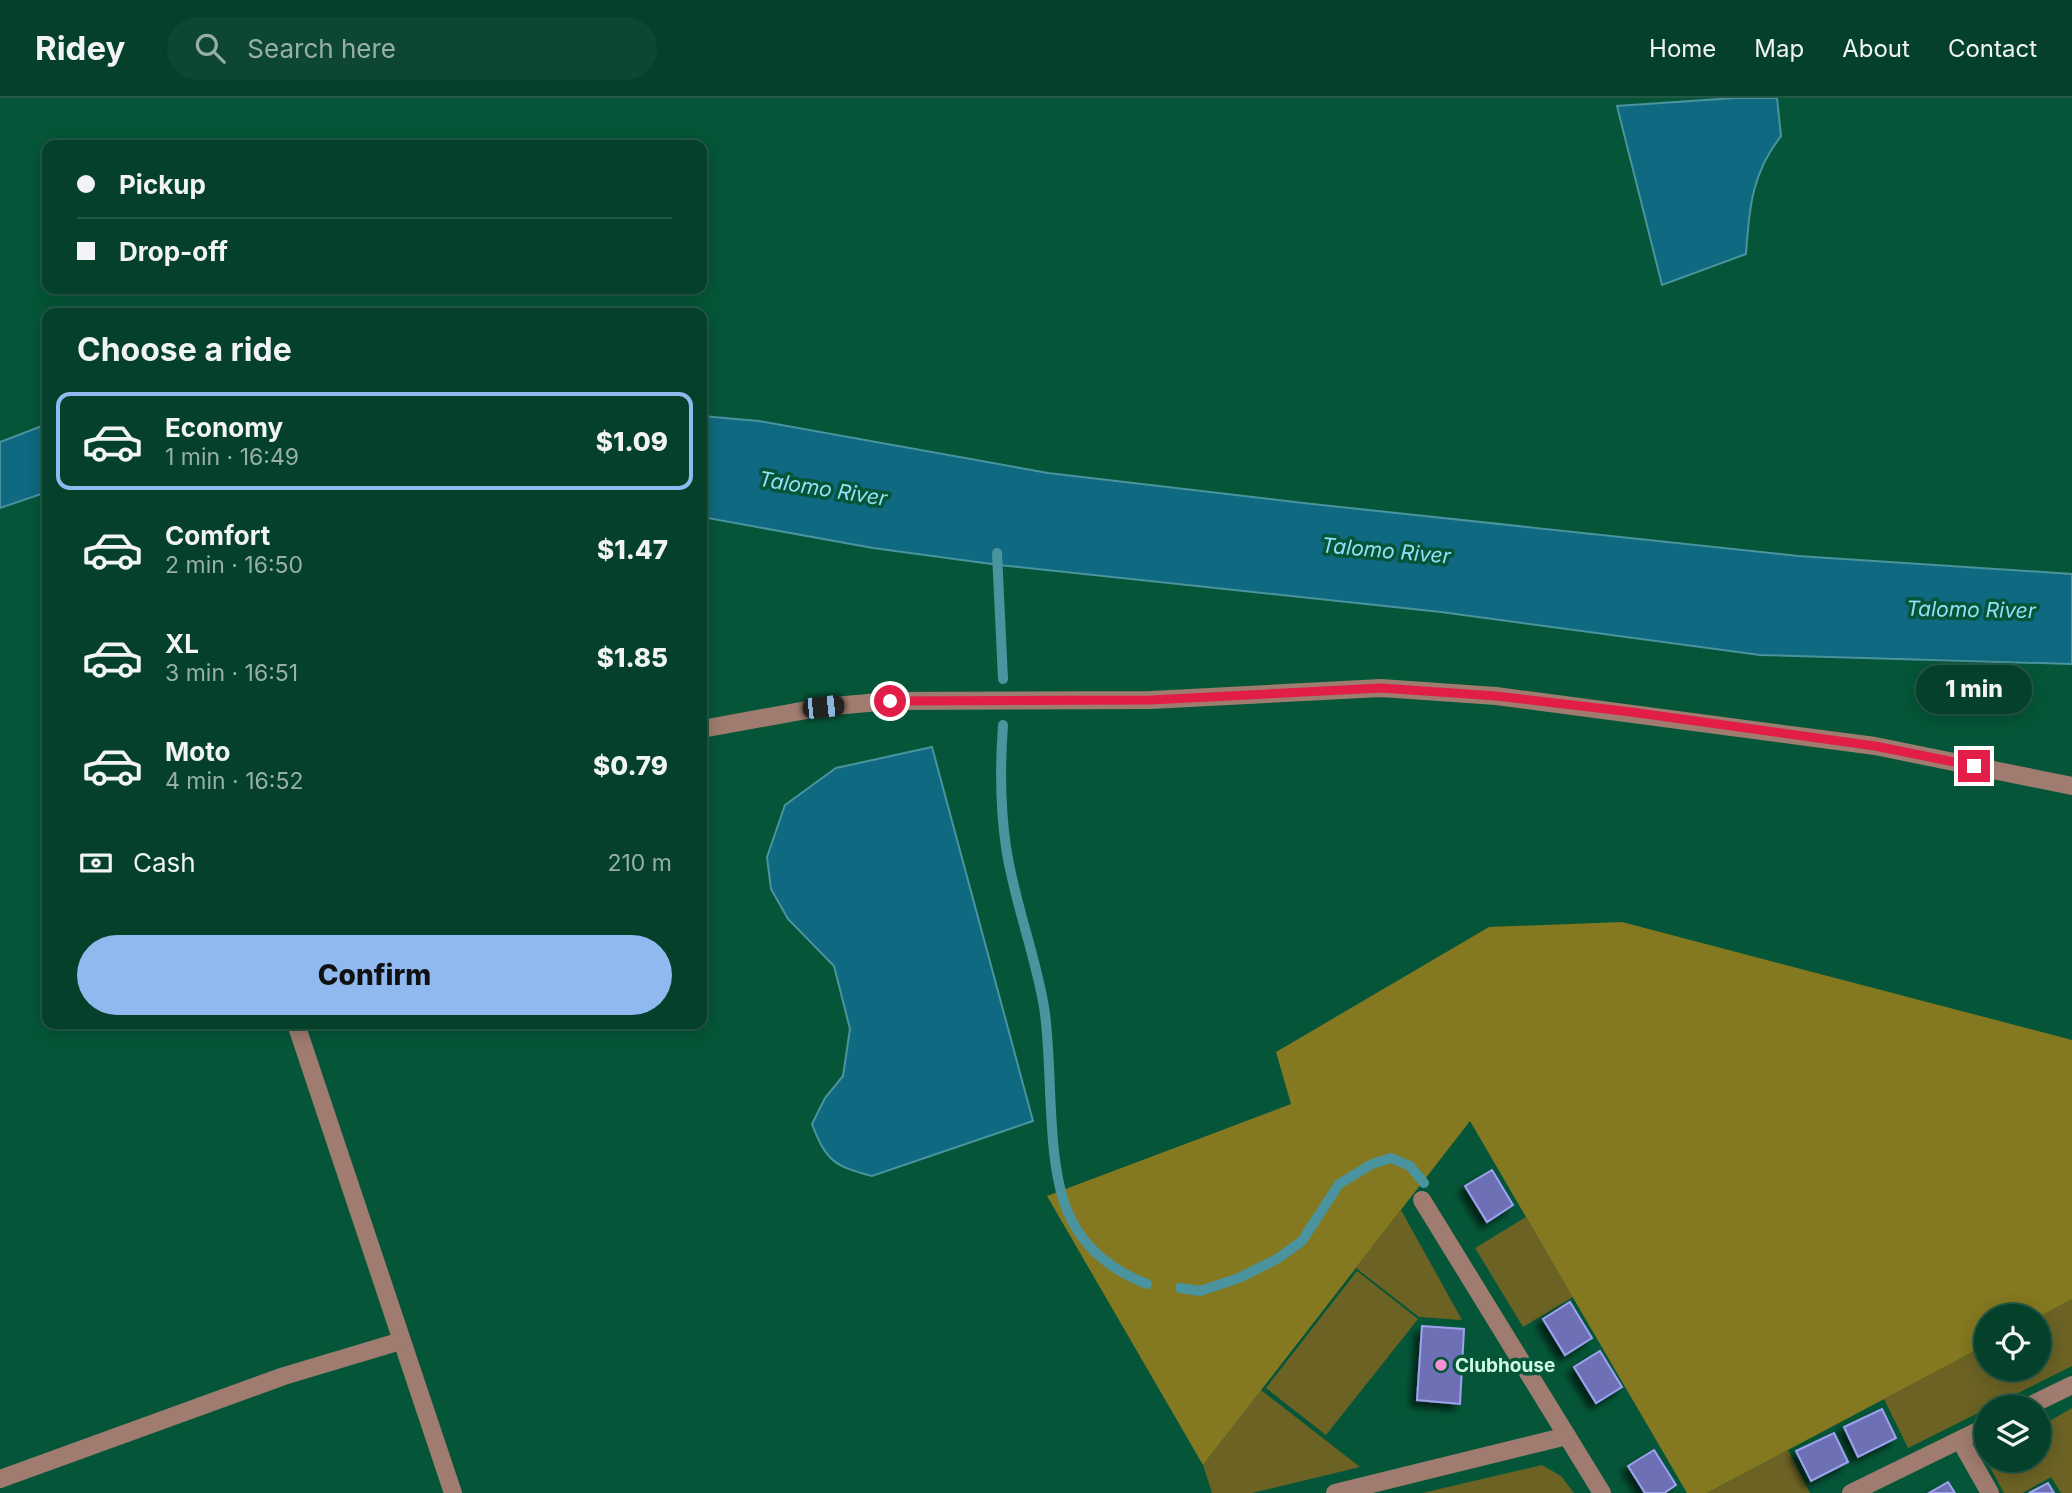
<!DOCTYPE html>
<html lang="en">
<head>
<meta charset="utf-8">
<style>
  :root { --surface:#04402a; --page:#0d4732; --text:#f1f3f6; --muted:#97afa8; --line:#255947; --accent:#90b9f0 }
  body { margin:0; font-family:Inter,sans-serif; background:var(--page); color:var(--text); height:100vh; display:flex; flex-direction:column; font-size:26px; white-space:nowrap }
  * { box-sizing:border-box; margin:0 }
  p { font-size:23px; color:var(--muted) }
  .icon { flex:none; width:38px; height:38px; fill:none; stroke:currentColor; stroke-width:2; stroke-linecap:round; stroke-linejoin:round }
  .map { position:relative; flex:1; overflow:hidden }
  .panel { position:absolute; left:42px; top:210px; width:665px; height:721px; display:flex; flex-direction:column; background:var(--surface); border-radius:14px; box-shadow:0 4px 18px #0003,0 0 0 2px var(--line) }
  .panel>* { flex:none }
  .top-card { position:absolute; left:42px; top:42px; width:665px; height:154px; border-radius:14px; box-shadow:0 4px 18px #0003,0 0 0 2px var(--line); display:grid; align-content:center; height:154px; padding:0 35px; background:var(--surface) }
  .fabs { position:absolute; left:1974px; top:1206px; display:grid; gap:14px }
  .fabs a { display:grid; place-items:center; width:77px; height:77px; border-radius:50%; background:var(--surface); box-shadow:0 4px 18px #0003,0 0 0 2px var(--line); font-size:35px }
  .end { position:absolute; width:32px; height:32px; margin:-16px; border:9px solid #e11d48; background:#fff; box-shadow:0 0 0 4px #fff }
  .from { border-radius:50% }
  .bubble { position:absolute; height:49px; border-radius:24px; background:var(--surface); box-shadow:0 4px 18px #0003,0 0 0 2px var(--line); font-size:23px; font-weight:800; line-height:49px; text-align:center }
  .car { position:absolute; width:21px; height:42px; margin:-21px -10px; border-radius:9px; box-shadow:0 0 5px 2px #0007; background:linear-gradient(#222 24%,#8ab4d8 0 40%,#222 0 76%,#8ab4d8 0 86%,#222 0) }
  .top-card b { display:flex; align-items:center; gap:24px; height:66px; font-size:26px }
  .top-card b+b { border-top:2px solid var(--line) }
  .top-card i { width:18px; height:18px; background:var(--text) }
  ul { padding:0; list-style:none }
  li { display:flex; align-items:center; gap:21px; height:98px; margin:0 14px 10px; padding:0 21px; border:4px solid transparent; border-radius:14px }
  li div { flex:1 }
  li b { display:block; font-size:26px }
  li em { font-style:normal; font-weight:800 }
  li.active { border-color:var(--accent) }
  li>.icon { width:63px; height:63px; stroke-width:1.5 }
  h2 { padding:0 35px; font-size:32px; line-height:84px }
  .pay { display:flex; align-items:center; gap:18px; height:77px; padding:0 35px; font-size:26px }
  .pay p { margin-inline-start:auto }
  .primary-button { display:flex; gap:14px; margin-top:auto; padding:14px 35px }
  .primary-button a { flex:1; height:80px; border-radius:42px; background:var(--accent); color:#111; font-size:28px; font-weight:800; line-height:80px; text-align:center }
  header { display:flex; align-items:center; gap:42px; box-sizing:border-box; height:98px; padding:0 35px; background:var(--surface); border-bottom:2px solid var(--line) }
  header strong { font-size:33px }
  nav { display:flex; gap:38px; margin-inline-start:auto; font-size:24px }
  .search { width:490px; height:63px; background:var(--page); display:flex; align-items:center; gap:18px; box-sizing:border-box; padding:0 24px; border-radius:38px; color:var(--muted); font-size:26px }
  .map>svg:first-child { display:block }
  .green { fill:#6b6224 }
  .forest { fill:#847820 }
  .water { fill:#0f6980; stroke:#49949e; stroke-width:2 }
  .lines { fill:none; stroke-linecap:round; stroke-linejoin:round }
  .stream { stroke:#49949e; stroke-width:10 }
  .building { fill:#6e70b5; stroke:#9ea2ee; stroke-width:2; filter:url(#shadow) }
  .minor { stroke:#9f7c6f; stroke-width:18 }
  .route { stroke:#e11d48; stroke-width:9 }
  .poi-dot { fill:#f491d3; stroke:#055638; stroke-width:2.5 }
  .labels { text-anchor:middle; stroke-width:7; stroke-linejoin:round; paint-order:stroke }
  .poi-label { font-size:19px; font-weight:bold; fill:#d0fae3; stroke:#055638; text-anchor:start }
  .water-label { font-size:21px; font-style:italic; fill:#94dff8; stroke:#055638 }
</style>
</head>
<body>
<header>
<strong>Ridey</strong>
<div class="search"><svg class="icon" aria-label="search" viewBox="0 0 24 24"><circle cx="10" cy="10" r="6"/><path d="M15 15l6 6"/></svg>Search here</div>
<nav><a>Home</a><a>Map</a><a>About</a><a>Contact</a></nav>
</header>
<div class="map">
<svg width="2072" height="1395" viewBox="0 0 2072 1395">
  <defs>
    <filter id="shadow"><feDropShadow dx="-6" dy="6" stdDeviation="3.5" flood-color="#0009"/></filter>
  </defs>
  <rect width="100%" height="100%" fill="#055638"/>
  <g class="green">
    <path d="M1401 1112 1462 1222 1419 1219 1356 1170Z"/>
    <path d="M1526 1119 1573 1199 1523 1229 1475 1150Z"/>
    <path d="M1357 1173 1418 1221 1326 1337 1266 1290Z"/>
    <path d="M2072 1201V1268L1908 1350 1884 1301 1986 1247V1270H2039V1219Z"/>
    <path d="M1261 1292 1360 1369 1252 1395H1212L1203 1367Z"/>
    <path d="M2072 1310V1395H2061L2051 1379 2023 1395H2004L1985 1360 2039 1362V1329Z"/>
    <path d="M1788 1352 1810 1395H1707Z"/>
    <path d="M1542 1367 1561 1378 1574 1395H1422Z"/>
  </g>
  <path class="forest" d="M1622 824 2072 942V1201L2039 1219 1986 1218V1247L1707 1395H1687L1470 1023 1203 1367 1047 1098 1291 1006 1276 954 1489 829Z"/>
  <g class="water">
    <path d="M1735 0H1777L1781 38C1752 74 1749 111 1746 156L1662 187 1617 8Z"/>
    <path d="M702 318 759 323 1048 375 1303 405 1798 458 2072 476V566L1760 557 1441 514 999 467 873 450 702 419Z"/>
    <path d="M47 326V394L0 410V344Z"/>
    <path d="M932 649 1033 1023 872 1078C834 1068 826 1063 812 1026L825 1000 843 978 850 931 834 868 788 821 771 791 767 759 785 707 836 670Z"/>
  </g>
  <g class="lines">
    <g class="stream">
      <path d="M997 455 1003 581"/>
      <path d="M1003 627C1000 668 1000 708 1006 749 1014 803 1035 855 1044 909 1054 969 1044 1072 1072 1123 1088 1154 1116 1174 1147 1186"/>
      <path d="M1180 1190 1200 1193 1239 1180 1277 1161 1302 1143 1339 1086 1372 1066 1391 1060 1410 1068 1424 1085"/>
    </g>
  </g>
  <g class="building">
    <path d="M1492 1072 1513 1107 1487 1124 1465 1088Z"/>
    <path d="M1570 1204 1592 1240 1565 1257 1543 1221Z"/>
    <path d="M1422 1228 1464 1231 1460 1306 1417 1302Z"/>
    <path d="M1600 1253 1622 1289 1596 1305 1574 1269Z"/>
    <path d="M1882 1311 1896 1340 1858 1359 1844 1329Z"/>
    <path d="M1834 1335 1848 1364 1811 1383 1796 1353Z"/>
    <path d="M1654 1352 1676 1387 1664 1395H1645L1628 1368Z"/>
    <path d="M1948 1384 1955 1395H1929Z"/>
    <path d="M2048 1385 2054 1395H2029Z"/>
  </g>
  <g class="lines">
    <g class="minor">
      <path d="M702 631 823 609 890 603 1151 602 1381 590 1496 598 1875 648 2072 688"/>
      <path d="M296 926 453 1395"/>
      <path d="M1422 1102 1602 1395"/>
      <path d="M2027 1309 2072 1287"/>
      <path d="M1960 1342 1990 1395"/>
      <path d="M0 1381 284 1278 401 1243"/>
      <path d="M1335 1395 1567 1338"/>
      <path d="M1851 1395 1986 1329"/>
    </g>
  </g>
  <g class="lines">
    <path class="route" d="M890 603 1151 602 1381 590 1496 598 1631 614 1875 648 1974 668"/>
  </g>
  <circle class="poi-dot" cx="1441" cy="1267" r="7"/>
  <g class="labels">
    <g class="poi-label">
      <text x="1455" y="1274">Clubhouse</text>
    </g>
    <g class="water-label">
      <text transform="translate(823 391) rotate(9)" y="7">Talomo River</text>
      <text transform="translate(1386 453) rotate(5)" y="7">Talomo River</text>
      <text transform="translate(1971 512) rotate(1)" y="7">Talomo River</text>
    </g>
  </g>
</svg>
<div class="fabs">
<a><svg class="icon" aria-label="locate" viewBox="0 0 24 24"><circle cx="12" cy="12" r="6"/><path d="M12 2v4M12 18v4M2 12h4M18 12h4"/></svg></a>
<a><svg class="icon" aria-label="layers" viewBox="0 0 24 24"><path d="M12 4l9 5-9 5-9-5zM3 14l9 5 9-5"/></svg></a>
</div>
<i class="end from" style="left:890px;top:603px"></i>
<i class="end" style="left:1974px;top:668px"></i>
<div class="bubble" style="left:1916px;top:567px;width:116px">1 min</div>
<i class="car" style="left:823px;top:609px;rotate:84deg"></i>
<div class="top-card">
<b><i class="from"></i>Pickup</b>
<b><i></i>Drop-off</b>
</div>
<section class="panel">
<h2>Choose a ride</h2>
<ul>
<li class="active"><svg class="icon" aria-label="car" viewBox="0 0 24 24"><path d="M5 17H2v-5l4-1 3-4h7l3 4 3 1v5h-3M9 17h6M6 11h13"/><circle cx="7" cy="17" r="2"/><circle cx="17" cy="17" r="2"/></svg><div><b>Economy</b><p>1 min · 16:49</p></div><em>$1.09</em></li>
<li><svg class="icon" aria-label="car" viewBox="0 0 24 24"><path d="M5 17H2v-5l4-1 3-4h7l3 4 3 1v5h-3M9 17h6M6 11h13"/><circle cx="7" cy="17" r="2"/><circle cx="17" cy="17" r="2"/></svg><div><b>Comfort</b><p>2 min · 16:50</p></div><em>$1.47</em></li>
<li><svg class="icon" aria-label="car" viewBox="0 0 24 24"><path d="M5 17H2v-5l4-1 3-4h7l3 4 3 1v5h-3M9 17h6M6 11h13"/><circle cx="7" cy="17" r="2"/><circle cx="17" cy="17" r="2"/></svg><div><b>XL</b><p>3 min · 16:51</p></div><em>$1.85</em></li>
<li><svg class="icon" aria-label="car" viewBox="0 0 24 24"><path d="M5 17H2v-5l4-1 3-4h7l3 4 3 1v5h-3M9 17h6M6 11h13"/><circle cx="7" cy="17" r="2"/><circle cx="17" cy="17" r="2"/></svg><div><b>Moto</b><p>4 min · 16:52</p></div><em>$0.79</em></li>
</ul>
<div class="pay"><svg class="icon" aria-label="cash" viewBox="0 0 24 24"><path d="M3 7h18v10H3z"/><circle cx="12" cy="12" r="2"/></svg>Cash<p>210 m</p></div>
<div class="primary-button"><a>Confirm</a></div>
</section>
</div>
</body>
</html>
